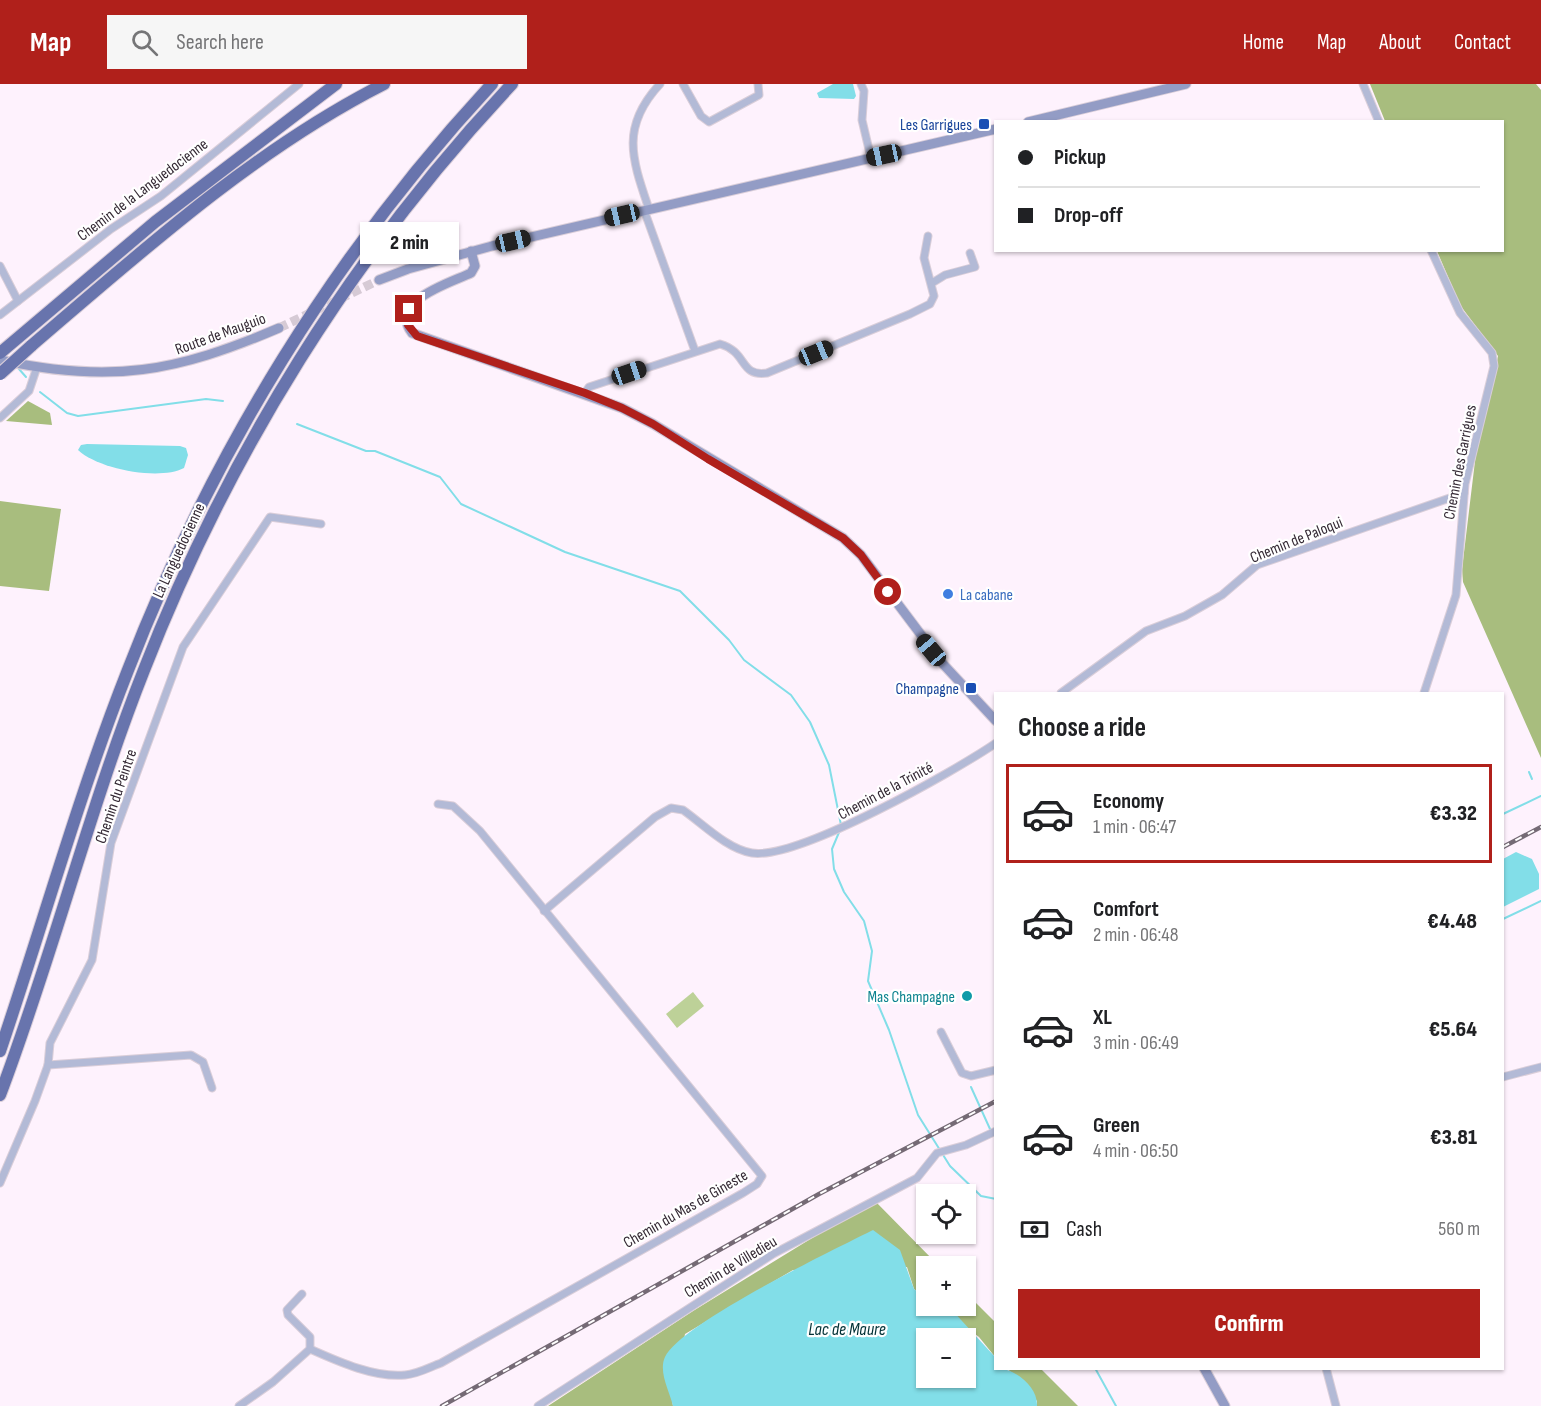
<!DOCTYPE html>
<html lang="en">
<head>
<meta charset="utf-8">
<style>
  :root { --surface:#fff; --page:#f6f6f6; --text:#202124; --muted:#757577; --line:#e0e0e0; --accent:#b0201b }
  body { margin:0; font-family:"Sofia Sans Condensed",sans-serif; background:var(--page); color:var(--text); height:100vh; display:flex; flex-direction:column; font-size:22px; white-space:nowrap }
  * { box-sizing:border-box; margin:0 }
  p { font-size:20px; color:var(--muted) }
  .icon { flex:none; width:33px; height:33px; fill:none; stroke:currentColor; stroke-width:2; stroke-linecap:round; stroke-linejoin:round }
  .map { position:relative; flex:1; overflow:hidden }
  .side { position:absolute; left:994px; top:608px; width:510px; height:678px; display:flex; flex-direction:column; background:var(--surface); border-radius:0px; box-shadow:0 2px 4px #0004 }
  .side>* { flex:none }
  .hud { position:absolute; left:994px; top:36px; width:510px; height:132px; border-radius:0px; box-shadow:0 2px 4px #0004; display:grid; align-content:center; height:132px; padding:0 24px; background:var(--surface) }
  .controls { position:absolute; left:916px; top:1100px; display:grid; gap:12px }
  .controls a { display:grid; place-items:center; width:60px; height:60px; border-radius:0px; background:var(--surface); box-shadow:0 2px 4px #0004; font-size:30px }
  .end { position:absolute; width:27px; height:27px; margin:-14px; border:8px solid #b0201b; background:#fff; box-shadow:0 0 0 3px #fff }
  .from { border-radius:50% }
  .bubble { position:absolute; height:42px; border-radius:0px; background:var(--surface); box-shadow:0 2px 4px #0004; font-size:20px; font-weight:800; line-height:42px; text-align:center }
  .car { position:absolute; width:18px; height:36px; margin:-18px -9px; border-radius:8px; box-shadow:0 0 4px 2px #0007; background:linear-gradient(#222 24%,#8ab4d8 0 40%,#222 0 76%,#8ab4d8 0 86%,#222 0) }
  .hud b { display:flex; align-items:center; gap:21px; height:57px; font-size:22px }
  .hud b+b { border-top:2px solid var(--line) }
  .hud i { width:15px; height:15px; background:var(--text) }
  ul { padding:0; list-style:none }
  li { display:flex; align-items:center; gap:18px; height:99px; margin:0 12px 9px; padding:0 12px; border:3px solid transparent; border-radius:0px }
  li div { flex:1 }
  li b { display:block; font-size:22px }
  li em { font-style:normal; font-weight:800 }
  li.active { border-color:var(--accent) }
  li>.icon { width:54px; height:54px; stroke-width:1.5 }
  h2 { padding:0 24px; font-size:27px; line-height:72px }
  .pay { display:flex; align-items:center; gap:15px; height:66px; padding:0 24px; font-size:22px }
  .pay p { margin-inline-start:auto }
  .cta { display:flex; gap:12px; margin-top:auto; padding:12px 24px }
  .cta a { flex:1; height:69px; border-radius:0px; background:var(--accent); color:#fff; font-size:24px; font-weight:800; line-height:69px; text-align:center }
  header { display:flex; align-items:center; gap:36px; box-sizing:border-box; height:84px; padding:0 30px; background:var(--accent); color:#fff }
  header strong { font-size:28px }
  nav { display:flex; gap:33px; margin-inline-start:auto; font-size:21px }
  .search { width:420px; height:54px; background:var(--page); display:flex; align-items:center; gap:15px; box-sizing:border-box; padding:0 21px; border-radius:0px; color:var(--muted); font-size:22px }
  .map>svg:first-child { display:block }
  .green { fill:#bdd198 }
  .forest { fill:#a8bd7e }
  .water { fill:#82dee8; fill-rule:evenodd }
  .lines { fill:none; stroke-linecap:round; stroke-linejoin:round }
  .stream { stroke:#82dee8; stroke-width:2 }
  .secondary-tunnel { stroke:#d6cad5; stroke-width:9; stroke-dasharray:9 4.5; stroke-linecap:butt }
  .street-casing { stroke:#daced9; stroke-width:9 }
  .secondary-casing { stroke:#daced9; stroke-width:11 }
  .highway-casing { stroke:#daced9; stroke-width:14 }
  .street { stroke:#b3bad6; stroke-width:7 }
  .secondary { stroke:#939cc5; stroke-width:9 }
  .highway { stroke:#6874ad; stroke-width:12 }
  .rail-casing { stroke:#756a75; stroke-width:4.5 }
  .rail { stroke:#fff; stroke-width:2; stroke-dasharray:7; stroke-linecap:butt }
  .highway-bridge-casing { stroke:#daced9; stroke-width:14; stroke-linecap:butt }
  .highway-bridge { stroke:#6874ad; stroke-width:12 }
  .route { stroke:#b0201b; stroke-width:8 }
  .transit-dot { fill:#1a4fb4; stroke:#fff; stroke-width:2 }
  .shop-dot { fill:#3f7fe0; stroke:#fff; stroke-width:2 }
  .culture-dot { fill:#0f9aa8; stroke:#fff; stroke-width:2 }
  .labels { text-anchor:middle; stroke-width:4.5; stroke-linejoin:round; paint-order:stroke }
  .transit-label { font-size:16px; fill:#164399; stroke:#fff; text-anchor:end }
  .street-label { font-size:16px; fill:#352a35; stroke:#fff }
  .shop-label { font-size:16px; fill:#366cbe; stroke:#fff; text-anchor:start }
  .culture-label { font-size:16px; fill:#0d838f; stroke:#fff; text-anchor:end }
  .water-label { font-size:18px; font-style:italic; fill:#013035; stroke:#fff }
</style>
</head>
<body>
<header>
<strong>Map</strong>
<div class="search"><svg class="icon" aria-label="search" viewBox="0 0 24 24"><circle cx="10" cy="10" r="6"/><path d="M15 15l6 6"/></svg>Search here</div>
<nav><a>Home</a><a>Map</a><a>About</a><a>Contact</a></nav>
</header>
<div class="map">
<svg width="1541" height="1322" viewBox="0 0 1541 1322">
  <rect width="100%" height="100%" fill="#fef2fd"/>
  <path class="green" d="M693 908 704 922 677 944 666 930Z"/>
  <g class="forest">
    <path d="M1370 0H1536L1541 6V674L1463 498 1462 485 1476 369 1498 272 1460 221 1437 167 1503 166V38L1385 37Z"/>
    <path d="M28 317 50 329 52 341 6 337Z"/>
    <path d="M0 417 61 425 49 507 0 502Z"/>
    <path d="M874 1116 939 1182H927V1215L914 1205 907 1183 793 1186 685 1250 672 1316 673 1322H548L693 1227Z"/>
    <path d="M966 1209 996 1239V1274L979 1253 936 1221H966Z"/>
    <path d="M1007 1284H1040L1078 1322H1037V1317Z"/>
  </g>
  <g class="water">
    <path d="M833 0H853L856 12 854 15 819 14 817 9Z"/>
    <path d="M87 360 180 362 186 364 188 371 184 384C159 397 98 385 78 366L81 361Z"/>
    <path d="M1516 768 1532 775 1539 790V805L1503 823V775Z"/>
    <path d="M873 1146 900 1166 914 1205 927 1215V1221H936L942 1226 951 1225 996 1274V1284C1014 1284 1038 1302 1037 1322H673C670 1308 658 1288 665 1273 680 1240 835 1165 873 1146ZM927 1254H966V1293H927Z"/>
  </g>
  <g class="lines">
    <g class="stream">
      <path d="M19 285 26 293"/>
      <path d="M40 308 67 329 78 332 206 315 223 317"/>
      <path d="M297 340 366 367H375L440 393 461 420 511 443 565 468 680 507 729 556 744 576 791 611 810 638 829 681 841 741"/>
      <path d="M1529 688 1532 695"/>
      <path d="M1503 730 1541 712"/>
      <path d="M840 746 832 765 834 785 844 808 864 837 872 867 868 897 889 946 918 1031 950 1082 981 1112 996 1115"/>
      <path d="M1503 835 1541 817"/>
      <path d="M971 1003 990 1045"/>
      <path d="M1095 1284 1116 1322"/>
    </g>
    <path class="secondary-tunnel" d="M279 244 379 196"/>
    <g class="street-casing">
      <g id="street">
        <path d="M683 0 701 32 709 38 759 11 758 0"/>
        <path d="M861 0 864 7 862 36 871 74"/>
        <path d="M1363 0 1379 38"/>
        <path d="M649 125C632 75 620 43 660 0"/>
        <path d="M644 126 695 267"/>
        <path d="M0 182 18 217"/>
        <path d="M932 199 945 191 975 183 970 169"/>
        <path d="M0 231 111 145 161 112 299 0"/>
        <path d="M585 309 589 303 720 260C748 268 739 293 767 289L910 230 930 220 934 212 924 174 928 152"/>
        <path d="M0 334 29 307 37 283"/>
        <path d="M1061 609 1146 547 1185 532 1222 511 1257 481 1464 409"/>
        <path d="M1424 609 1456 511 1465 400 1494 282 1492 269 1460 229 1431 166"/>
        <path d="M544 827 655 733 671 724 683 726C703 740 727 765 752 769 798 776 955 687 996 659"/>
        <path d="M941 948 962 989 971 992 996 986"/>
        <path d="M48 981 191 971 203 978 212 1004"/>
        <path d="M1503 993 1541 983"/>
        <path d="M0 1099 35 1017 48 981 50 959 92 876 111 759 183 563 270 433 321 440"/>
        <path d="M310 1265C337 1277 374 1294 405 1291 418 1290 430 1283 441 1279L743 1109 757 1100 762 1092 480 747 453 722 438 720"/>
        <path d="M1326 1284 1336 1322"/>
        <path d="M239 1322 273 1298 310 1265V1253L288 1231 287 1226 302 1210"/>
        <path d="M538 1322 773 1170 917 1094 937 1069 966 1061 996 1047"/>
      </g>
    </g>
    <g class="secondary-casing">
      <g id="secondary">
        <path d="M1028 38 1186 0"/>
        <path d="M471 167 475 182 471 189C450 199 388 217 412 249L622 324 653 340 843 454 861 471 943 580 996 637"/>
        <path d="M379 196 408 185 492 162 996 45"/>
        <path d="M0 276C111 300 176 288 279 244"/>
        <path d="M1204 1284 1225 1322"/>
      </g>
    </g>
    <g class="highway-casing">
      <g id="highway">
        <path d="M31 262C142 167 254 66 384 0"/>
        <path d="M0 269 155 138 336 0"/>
        <path d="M0 967C43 840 79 710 128 586 211 371 335 169 492 0"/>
        <path d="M0 1011C53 871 89 725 144 586 228 370 353 169 512 0"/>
      </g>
    </g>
    <use href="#street" class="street"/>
    <use href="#secondary" class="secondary"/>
    <use href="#highway" class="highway"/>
    <g class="rail-casing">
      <g id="rail">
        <path d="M1503 763 1541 743"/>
        <path d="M442 1322 819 1110 996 1017"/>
      </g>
    </g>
    <use href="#rail" class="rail"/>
    <g class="highway-bridge-casing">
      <path id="highway-bridge" d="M0 290 31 262"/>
    </g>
    <use href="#highway-bridge" class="highway-bridge"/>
  </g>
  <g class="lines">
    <path class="route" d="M409 225 408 241 417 252 585 309 622 324 653 340 708 375 843 454 861 471 888 508"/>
  </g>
  <g class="transit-dot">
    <rect x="978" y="34" width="12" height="12" rx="3"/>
    <rect x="965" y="598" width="12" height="12" rx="3"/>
  </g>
  <circle class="shop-dot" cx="948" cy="510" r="6"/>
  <circle class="culture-dot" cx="967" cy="912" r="6"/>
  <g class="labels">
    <g class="transit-label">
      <text x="972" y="46">Les Garrigues</text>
      <text x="959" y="610">Champagne</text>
    </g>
    <g class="street-label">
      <text transform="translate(142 105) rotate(-37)" y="6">Chemin de la Languedocienne</text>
      <text transform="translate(220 249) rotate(-20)" y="6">Route de Mauguio</text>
      <text transform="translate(1459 378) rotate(-79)" y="6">Chemin des Garrigues</text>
      <text transform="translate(1296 455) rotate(-22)" y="6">Chemin de Paloqui</text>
      <text transform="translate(178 466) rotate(-65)" y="6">La Languedocienne</text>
      <text transform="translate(885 706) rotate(-28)" y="6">Chemin de la Trinité</text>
      <text transform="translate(115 712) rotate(-71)" y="6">Chemin du Peintre</text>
      <text transform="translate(685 1124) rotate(-30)" y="6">Chemin du Mas de Gineste</text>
      <text transform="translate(730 1182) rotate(-31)" y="6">Chemin de Villedieu</text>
    </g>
    <g class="shop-label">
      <text x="960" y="516">La cabane</text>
    </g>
    <g class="culture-label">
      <text x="955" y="918">Mas Champagne</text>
    </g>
    <g class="water-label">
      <text x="847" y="1251">Lac de Maure</text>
    </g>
  </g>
</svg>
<div class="controls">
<a><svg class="icon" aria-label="locate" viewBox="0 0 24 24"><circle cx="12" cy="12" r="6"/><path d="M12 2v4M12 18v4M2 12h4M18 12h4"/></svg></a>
<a>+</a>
<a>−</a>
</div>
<i class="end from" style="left:888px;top:508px"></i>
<i class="end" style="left:409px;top:225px"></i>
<div class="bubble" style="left:360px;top:138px;width:99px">2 min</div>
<i class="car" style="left:884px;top:71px;rotate:258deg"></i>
<i class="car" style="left:622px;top:131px;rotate:257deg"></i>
<i class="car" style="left:513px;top:157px;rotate:77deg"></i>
<i class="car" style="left:816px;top:269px;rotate:68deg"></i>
<i class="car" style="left:629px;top:289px;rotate:71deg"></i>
<i class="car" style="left:931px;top:566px;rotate:320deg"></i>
<div class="hud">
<b><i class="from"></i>Pickup</b>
<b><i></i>Drop-off</b>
</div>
<section class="side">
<h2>Choose a ride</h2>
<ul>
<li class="active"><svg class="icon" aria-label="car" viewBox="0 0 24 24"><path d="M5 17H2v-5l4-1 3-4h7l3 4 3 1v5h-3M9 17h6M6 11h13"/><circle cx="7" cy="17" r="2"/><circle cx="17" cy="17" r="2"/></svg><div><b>Economy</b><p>1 min · 06:47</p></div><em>€3.32</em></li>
<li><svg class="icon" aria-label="car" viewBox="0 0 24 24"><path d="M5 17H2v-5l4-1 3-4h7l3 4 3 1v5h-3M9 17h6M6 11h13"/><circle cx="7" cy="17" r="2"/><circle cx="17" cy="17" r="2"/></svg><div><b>Comfort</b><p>2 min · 06:48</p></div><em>€4.48</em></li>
<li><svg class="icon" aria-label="car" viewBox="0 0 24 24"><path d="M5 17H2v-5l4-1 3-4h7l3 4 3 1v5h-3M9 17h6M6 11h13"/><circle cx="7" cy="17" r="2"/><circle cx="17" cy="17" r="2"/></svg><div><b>XL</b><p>3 min · 06:49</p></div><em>€5.64</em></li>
<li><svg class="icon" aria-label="car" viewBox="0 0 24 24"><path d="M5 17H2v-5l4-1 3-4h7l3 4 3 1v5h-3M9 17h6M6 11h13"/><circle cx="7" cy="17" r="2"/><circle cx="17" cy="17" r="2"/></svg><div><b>Green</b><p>4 min · 06:50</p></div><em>€3.81</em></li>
</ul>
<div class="pay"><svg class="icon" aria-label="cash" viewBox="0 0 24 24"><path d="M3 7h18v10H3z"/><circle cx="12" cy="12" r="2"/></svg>Cash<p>560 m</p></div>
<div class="cta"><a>Confirm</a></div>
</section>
</div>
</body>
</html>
